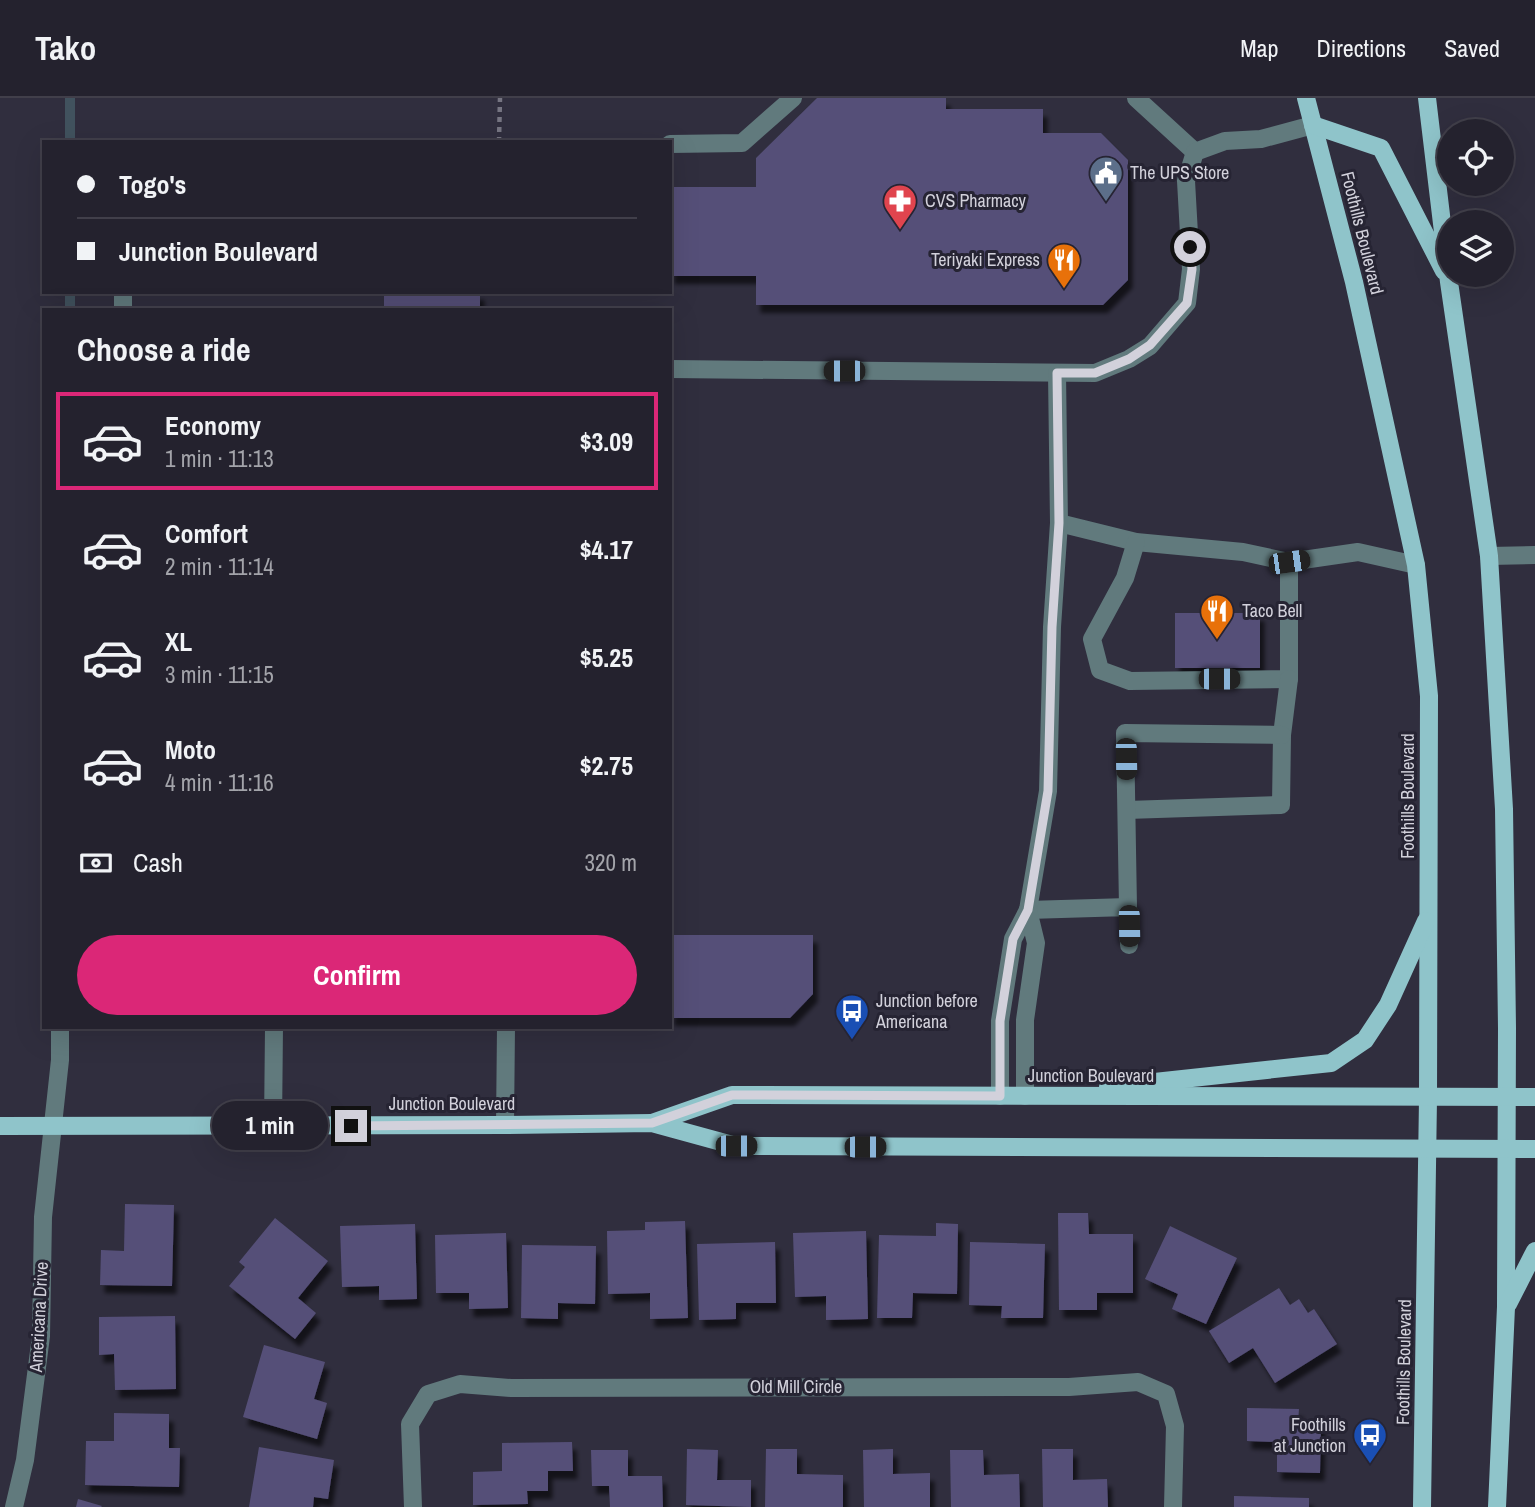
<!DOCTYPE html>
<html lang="en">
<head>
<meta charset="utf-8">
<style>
  :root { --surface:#24222e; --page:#2c2a36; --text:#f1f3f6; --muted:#a3a4aa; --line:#413f4a; --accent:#db2777 }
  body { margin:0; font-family:"Archivo Narrow",sans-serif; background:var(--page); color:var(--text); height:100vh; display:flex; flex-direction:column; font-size:26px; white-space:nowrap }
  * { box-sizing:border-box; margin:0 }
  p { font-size:23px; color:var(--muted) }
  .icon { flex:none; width:38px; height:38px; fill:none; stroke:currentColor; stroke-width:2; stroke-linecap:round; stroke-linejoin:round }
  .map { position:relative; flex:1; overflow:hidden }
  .panel { position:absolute; left:42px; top:210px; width:630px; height:721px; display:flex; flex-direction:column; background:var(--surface); border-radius:0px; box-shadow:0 7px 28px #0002,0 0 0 2px var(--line) }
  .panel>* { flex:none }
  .banner { position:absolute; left:42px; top:42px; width:630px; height:154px; border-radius:0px; box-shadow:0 7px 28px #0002,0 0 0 2px var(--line); display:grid; align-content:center; height:154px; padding:0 35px; background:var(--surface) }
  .fabs { position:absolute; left:1437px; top:21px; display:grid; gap:14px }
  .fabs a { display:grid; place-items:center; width:77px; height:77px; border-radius:50%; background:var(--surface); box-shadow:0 7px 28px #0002,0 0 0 2px var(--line); font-size:35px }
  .end { position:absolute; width:32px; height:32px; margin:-16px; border:9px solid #d2d1db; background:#111; box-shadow:0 0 0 4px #111 }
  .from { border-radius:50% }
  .bubble { position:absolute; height:49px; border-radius:24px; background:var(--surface); box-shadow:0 7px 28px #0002,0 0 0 2px var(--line); font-size:23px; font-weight:700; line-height:49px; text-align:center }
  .car { position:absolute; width:21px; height:42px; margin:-21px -10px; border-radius:9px; box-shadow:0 0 5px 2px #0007; background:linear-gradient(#222 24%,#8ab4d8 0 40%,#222 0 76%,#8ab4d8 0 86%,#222 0) }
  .banner b { display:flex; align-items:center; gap:24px; height:66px; font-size:26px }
  .banner b+b { border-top:2px solid var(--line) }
  .banner i { width:18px; height:18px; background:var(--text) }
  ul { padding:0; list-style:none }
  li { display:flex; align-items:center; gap:21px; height:98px; margin:0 14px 10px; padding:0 21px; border:4px solid transparent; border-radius:0px }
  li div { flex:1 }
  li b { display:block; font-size:26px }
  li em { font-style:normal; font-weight:700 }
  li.selected { border-color:var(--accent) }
  li>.icon { width:63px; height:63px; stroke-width:1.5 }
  h2 { padding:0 35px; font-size:32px; line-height:84px }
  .pay { display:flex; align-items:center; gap:18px; height:77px; padding:0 35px; font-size:26px }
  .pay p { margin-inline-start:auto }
  .cta { display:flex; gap:14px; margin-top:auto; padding:14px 35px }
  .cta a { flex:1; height:80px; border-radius:42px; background:var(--accent); color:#fff; font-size:28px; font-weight:700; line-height:80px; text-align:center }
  header { display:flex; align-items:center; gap:42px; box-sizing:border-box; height:98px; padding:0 35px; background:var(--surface); border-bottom:2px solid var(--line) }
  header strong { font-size:33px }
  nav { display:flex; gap:38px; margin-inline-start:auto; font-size:24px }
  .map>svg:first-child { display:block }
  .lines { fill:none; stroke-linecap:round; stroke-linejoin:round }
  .stream { stroke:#41525e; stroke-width:10 }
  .building { fill:#554f78; filter:url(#shadow) }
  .path { stroke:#767582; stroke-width:4.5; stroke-dasharray:5 5; stroke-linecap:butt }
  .minor { stroke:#617a7d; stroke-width:18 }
  .major { stroke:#8fc4ca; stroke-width:18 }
  .route { stroke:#d2d1db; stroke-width:9 }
  .labels { text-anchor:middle; stroke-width:6; stroke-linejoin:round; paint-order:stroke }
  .poi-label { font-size:18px; fill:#d2d1db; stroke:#262433; text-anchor:start }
  .street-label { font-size:18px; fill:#d2d1db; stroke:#262433 }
</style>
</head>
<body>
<header>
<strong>Tako</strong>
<nav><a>Map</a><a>Directions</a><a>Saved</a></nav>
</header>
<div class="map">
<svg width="1535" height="1409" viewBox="0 0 1535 1409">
  <defs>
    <filter id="shadow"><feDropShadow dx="4.5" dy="8" stdDeviation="2" flood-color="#0009"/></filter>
  </defs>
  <rect width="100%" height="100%" fill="#302e3e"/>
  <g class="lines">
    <g class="stream">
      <path d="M70 44V0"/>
      <path d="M70 212V194"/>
    </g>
  </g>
  <g class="building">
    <path d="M817 0H946V11H1043V35H1101L1128 62V182L1103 207H756V178H670V89H756V60Z"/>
    <rect x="384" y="194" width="96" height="18"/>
    <rect x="1175" y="515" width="85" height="55"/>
    <path d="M670 837H813V896L790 920H670Z"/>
    <path d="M125 1106 174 1107 172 1188 100 1187 101 1152 124 1153Z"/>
    <path d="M1058 1115H1088L1089 1136H1133V1195H1097V1212H1059Z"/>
    <path d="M275 1120 328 1163 298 1200 316 1215 295 1241 229 1188 245 1169 239 1164Z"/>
    <path d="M685 1123 688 1220 650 1221V1195L608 1196 607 1133 645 1132V1124Z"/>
    <path d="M936 1125 958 1126 957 1196 913 1195 912 1220H877L879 1137 936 1138Z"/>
    <path d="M415 1126 417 1201 379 1202V1188L342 1189 340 1128Z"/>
    <path d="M1170 1128 1237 1160 1206 1226 1172 1211 1178 1196 1145 1181Z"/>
    <path d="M866 1133 868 1221 826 1222V1198L795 1199 793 1135Z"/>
    <path d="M506 1135 508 1210 469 1211V1195H436L435 1137Z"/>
    <path d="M775 1144 776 1205H736V1221L699 1222 697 1146Z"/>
    <path d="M970 1144 1045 1146 1043 1220H1001L1002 1208 969 1207Z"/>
    <path d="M522 1147 596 1148 595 1206 558 1205V1221L521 1220Z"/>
    <path d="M1279 1190 1290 1207 1299 1201 1308 1215 1314 1211 1337 1246 1275 1285 1253 1250 1229 1265 1209 1233Z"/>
    <path d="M175 1218 176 1291 115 1292 114 1256 99 1257V1219Z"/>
    <path d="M264 1247 325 1264 314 1301 327 1305 317 1341 243 1319Z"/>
    <path d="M1247 1310 1299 1311 1298 1324 1321 1325 1320 1375 1277 1374V1344L1247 1343Z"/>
    <path d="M114 1315 169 1316V1350H180L179 1389 85 1387 86 1343H114Z"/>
    <path d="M572 1344 573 1373H548V1393H527L528 1406 473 1407V1374L502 1373V1345Z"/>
    <path d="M259 1349 334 1362 328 1401 314 1399 313 1409H249Z"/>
    <path d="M687 1351 718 1352 717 1382H751V1409L686 1407Z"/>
    <path d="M766 1351H797V1376L843 1377V1409H765Z"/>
    <path d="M893 1351V1376L930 1375V1409H864L863 1352Z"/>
    <path d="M1042 1351H1073V1382L1107 1381 1108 1409H1043Z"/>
    <path d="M591 1352H628V1378H662L663 1409H610L609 1388H592Z"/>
    <path d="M950 1352H983L984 1377 1019 1376 1020 1409H951Z"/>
    <path d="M1234 1398 1309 1400V1409H1234Z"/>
    <path d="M78 1401 102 1408 101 1409H76Z"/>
  </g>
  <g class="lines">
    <path class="path" d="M499 44 500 0"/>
    <g class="minor">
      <path d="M1136 0 1195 54"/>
      <path d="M670 46 742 45 793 0"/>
      <path d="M123 194V212"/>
      <path d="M670 271 1095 275 1129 261 1150 248 1187 205 1191 171 1186 83 1195 54 1225 43 1261 41 1313 27"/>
      <path d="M1059 425 1136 444 1243 454 1289 464 1358 454 1416 467"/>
      <path d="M1136 444 1125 480 1092 541 1100 572 1130 583 1289 581V464"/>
      <path d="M1489 458 1535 457"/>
      <path d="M1127 712 1281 707 1282 637 1289 581"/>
      <path d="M1128 809 1125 635 1282 637"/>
      <path d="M1028 812 1128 809 1129 847"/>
      <path d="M1000 998V923L1013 841 1028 812 1048 693 1052 529 1059 425 1057 275"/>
      <path d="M1025 998V922L1036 845 1028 812"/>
      <path d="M505 1027 506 929"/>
      <path d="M273 1028 274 929"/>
      <path d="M14 1409 25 1362 41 1238 43 1119 60 962V929"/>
      <path d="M413 1409 410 1326 428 1296 460 1286 511 1290 1069 1289 1138 1284 1166 1296 1175 1328 1173 1409"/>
    </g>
    <g class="major">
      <path d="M1306 0 1354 184 1416 467 1429 598 1428 1000 1422 1409"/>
      <path d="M1427 0 1449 184 1489 458 1504 711 1507 930 1506 1209 1497 1409"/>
      <path d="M1313 27 1381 50 1444 173"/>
      <path d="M1108 989 1331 965 1365 942 1388 907 1426 823"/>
      <path d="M652 1025 732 997 1535 999"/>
      <path d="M0 1028 505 1027 652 1025 736 1048 1535 1051"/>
      <path d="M1508 1206 1535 1153"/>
    </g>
  </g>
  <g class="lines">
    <path class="route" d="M351 1028 652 1025 732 997 1000 998V923L1013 841 1028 812 1048 693 1052 529 1059 425 1057 275H1095L1129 261 1150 247 1187 205 1192 171 1190 149"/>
  </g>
  <defs>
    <g id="civic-pin" transform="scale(1.75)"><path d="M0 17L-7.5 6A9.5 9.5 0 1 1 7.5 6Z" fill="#5c6f8a" stroke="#262433"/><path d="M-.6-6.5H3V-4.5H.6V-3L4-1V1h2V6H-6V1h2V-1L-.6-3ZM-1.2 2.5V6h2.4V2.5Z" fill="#fff"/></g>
    <g id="pharmacy-pin" transform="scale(1.75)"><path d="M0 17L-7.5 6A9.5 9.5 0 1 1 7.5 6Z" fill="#e0444e" stroke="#262433"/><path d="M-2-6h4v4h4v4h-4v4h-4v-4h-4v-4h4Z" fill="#fff"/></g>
    <g id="restaurant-pin" transform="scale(1.75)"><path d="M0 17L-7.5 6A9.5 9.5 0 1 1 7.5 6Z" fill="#e8710a" stroke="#262433"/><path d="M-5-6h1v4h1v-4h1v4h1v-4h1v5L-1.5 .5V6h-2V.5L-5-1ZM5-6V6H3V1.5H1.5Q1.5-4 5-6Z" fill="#fff"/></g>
    <g id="bus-pin" transform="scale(1.75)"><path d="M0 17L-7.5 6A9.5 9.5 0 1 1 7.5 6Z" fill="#1a4fb4" stroke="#262433"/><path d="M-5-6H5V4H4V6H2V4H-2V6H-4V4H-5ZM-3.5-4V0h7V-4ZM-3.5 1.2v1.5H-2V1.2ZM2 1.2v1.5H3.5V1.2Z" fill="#fff"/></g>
  </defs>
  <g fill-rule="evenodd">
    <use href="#civic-pin" x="1106" y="75"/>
    <use href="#pharmacy-pin" x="900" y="103"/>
    <use href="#restaurant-pin" x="1064" y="162"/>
    <use href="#restaurant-pin" x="1217" y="513"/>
    <use href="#bus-pin" x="852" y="913"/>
    <use href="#bus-pin" x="1370" y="1337"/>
  </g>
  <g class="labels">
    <g class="poi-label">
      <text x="1130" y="81">The UPS Store</text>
      <text x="925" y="109">CVS Pharmacy</text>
      <text x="1040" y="168" text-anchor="end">Teriyaki Express</text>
      <text x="1242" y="519">Taco Bell</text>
      <text x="876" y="909">Junction before<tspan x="876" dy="21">Americana</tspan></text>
      <text x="1346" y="1333" text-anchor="end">Foothills<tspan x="1346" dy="21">at Junction</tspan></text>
    </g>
    <g class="street-label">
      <text transform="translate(1362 135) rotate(76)" y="6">Foothills Boulevard</text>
      <text transform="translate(1408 698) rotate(-90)" y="6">Foothills Boulevard</text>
      <text x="1091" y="984">Junction Boulevard</text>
      <text x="452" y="1012">Junction Boulevard</text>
      <text transform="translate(39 1219) rotate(-87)" y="6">Americana Drive</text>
      <text transform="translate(1404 1264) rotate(-89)" y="6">Foothills Boulevard</text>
      <text x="796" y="1295">Old Mill Circle</text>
    </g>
  </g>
</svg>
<div class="fabs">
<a><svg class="icon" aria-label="locate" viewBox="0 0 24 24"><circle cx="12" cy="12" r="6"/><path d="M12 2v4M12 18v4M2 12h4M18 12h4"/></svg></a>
<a><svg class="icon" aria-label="layers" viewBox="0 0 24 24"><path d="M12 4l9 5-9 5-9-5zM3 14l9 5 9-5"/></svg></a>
</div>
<i class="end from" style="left:1190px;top:149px"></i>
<i class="end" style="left:351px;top:1028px"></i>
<div class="bubble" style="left:212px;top:1003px;width:116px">1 min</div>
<i class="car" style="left:844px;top:273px;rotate:270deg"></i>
<i class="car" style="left:1289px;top:464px;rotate:82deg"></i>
<i class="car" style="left:1219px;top:581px;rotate:90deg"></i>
<i class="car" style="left:1126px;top:661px;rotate:179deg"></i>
<i class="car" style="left:1129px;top:828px;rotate:179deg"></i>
<i class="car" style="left:736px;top:1048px;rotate:90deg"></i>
<i class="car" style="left:865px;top:1049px;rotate:90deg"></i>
<div class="banner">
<b><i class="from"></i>Togo's</b>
<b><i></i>Junction Boulevard</b>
</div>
<section class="panel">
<h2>Choose a ride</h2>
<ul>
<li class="selected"><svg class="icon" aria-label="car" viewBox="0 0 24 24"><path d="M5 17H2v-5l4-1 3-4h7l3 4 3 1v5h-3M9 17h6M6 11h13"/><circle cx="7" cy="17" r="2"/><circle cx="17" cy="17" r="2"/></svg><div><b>Economy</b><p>1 min · 11:13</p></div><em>$3.09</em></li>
<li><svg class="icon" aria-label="car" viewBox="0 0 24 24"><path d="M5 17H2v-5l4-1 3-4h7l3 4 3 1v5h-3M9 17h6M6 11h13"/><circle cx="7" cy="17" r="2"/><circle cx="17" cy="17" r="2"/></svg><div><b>Comfort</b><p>2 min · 11:14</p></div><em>$4.17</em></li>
<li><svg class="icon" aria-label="car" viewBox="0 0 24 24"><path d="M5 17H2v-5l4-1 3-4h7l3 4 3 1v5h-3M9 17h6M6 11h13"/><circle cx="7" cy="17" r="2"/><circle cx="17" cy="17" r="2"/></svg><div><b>XL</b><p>3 min · 11:15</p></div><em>$5.25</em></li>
<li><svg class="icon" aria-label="car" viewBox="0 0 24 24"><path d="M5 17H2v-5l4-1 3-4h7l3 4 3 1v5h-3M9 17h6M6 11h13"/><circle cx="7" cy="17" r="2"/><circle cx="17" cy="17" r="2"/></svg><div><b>Moto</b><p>4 min · 11:16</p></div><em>$2.75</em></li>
</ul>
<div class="pay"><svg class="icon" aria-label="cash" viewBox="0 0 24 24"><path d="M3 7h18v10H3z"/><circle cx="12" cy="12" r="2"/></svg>Cash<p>320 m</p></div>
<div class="cta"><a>Confirm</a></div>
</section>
</div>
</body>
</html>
